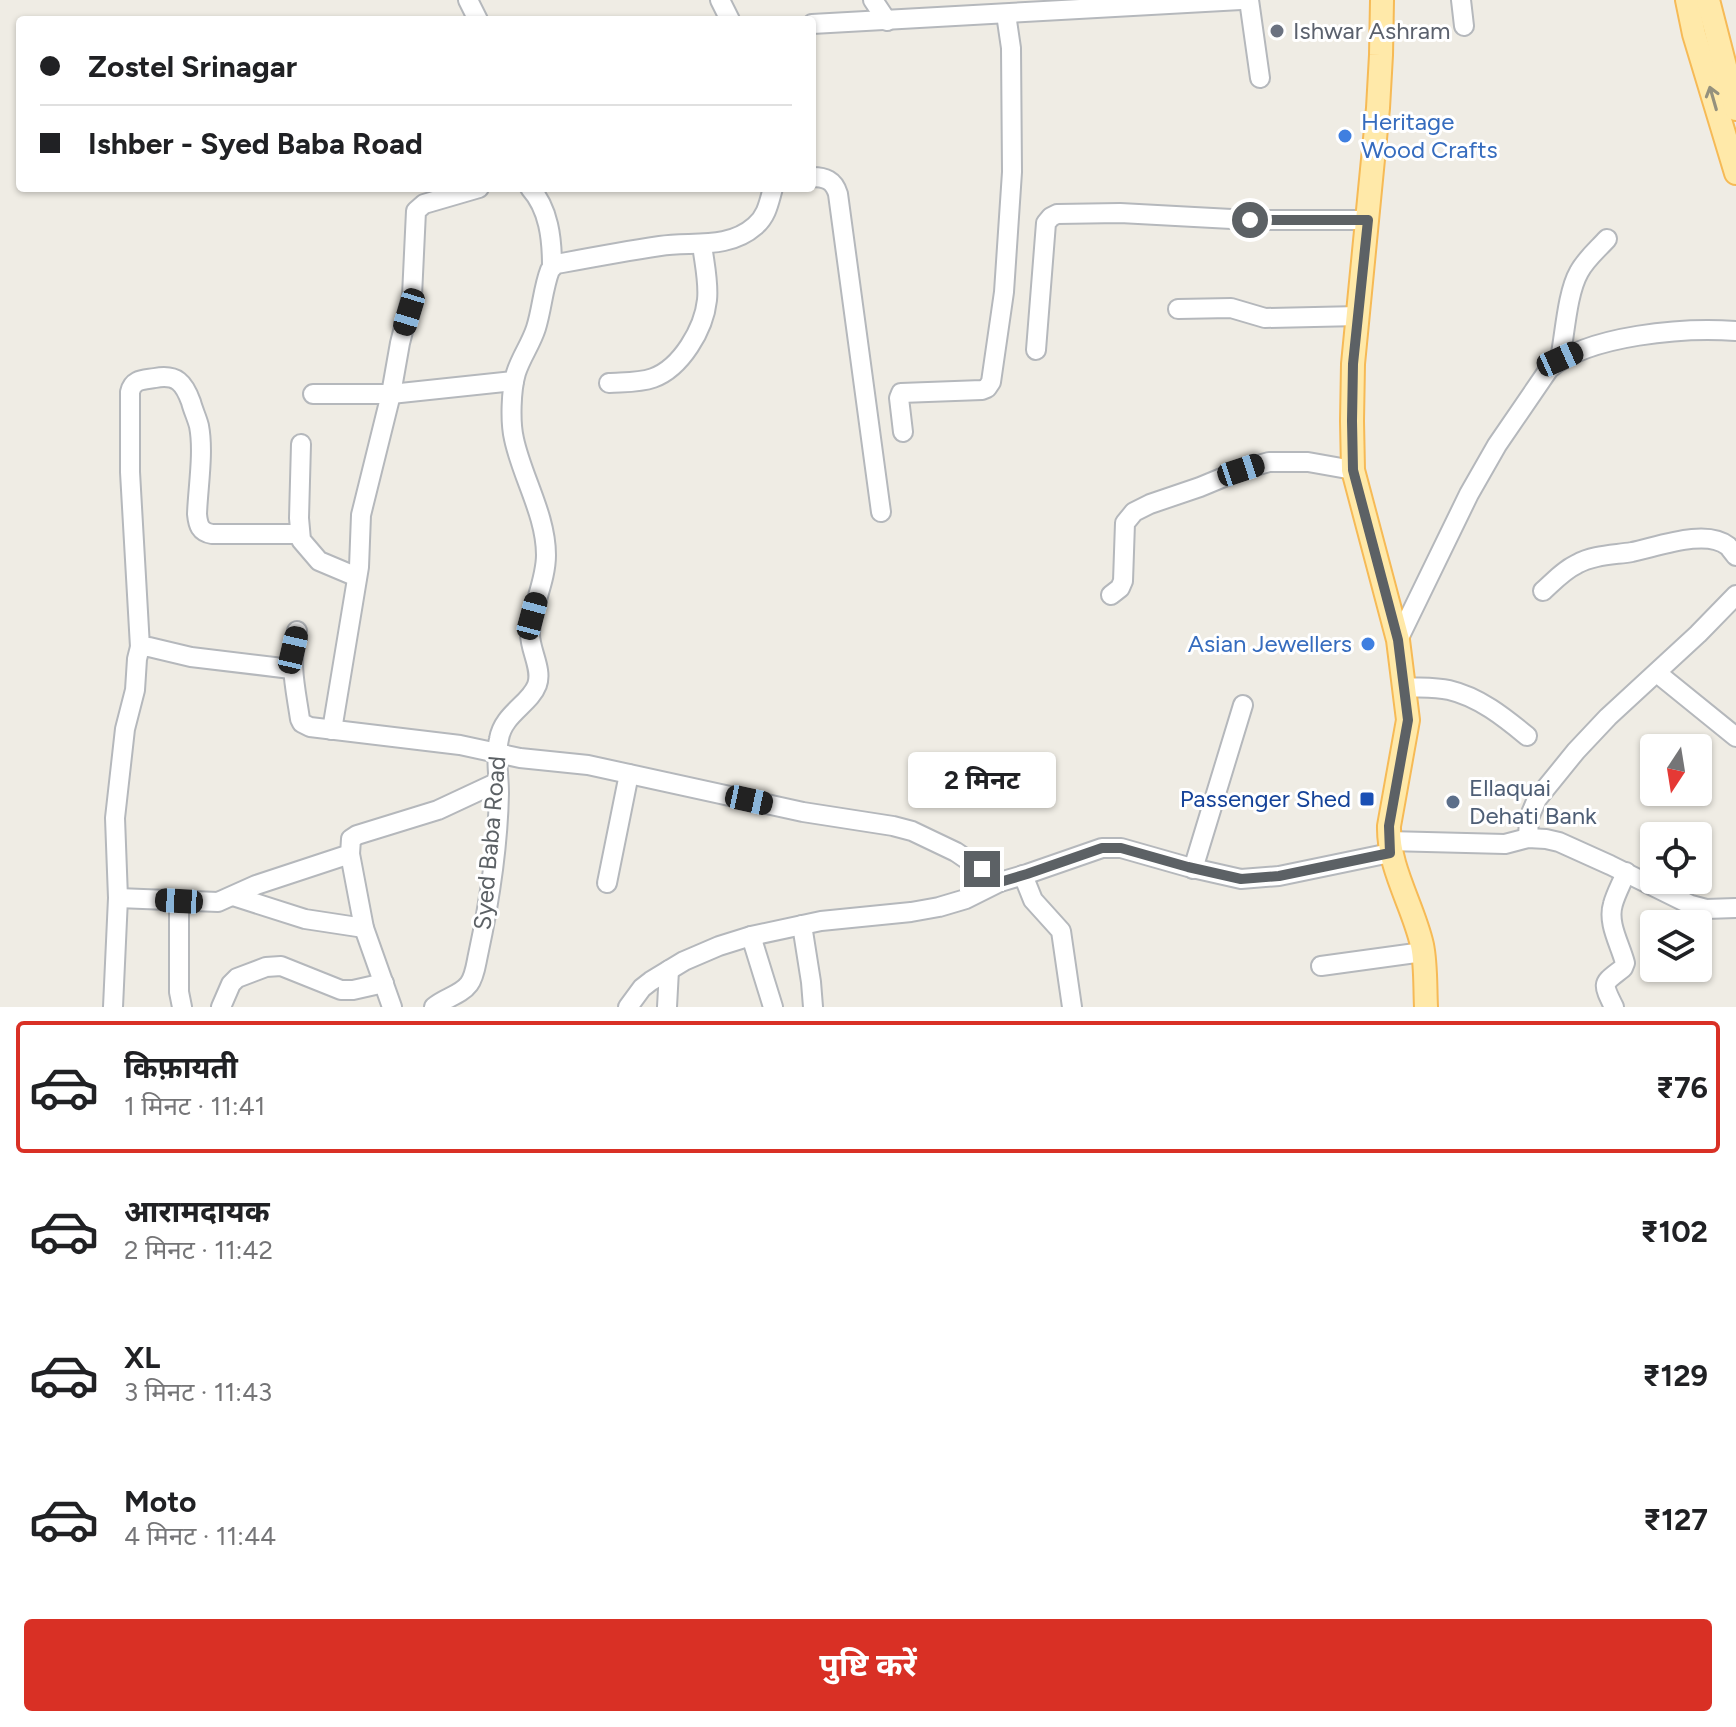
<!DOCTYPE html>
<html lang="hi">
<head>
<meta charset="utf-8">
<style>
  :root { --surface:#fff; --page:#f6f6f6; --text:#202124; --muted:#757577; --line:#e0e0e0; --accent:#d93025 }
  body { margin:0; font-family:Figtree,"Noto Sans Devanagari",sans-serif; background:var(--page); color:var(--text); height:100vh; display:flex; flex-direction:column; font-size:30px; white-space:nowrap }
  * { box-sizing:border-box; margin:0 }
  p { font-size:26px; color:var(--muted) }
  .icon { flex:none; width:44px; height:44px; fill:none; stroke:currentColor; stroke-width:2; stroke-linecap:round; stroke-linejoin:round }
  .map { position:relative; height:1007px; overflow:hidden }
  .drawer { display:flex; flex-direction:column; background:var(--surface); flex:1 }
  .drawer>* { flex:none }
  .guide { position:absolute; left:16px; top:16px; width:800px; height:176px; border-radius:8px; box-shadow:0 2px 6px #0004; display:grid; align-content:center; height:176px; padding:0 24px; background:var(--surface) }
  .needle { width:52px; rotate:192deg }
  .controls { position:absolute; left:1640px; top:734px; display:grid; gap:16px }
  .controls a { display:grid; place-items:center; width:72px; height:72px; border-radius:8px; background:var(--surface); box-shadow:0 2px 6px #0004; font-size:40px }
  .end { position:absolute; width:36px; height:36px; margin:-18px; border:10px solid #5c6165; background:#fff; box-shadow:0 0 0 4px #fff }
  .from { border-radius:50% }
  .bubble { position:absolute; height:56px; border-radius:8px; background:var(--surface); box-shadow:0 2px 6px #0004; font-size:26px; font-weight:700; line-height:56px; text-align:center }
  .car { position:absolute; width:24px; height:48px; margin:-24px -12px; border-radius:10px; box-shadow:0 0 6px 2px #0007; background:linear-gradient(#222 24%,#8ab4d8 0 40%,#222 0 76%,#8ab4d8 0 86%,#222 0) }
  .guide b { display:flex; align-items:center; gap:28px; height:76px; font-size:30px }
  .guide b+b { border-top:2px solid var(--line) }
  .guide i { width:20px; height:20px; background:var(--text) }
  ul { padding:14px 0 0; list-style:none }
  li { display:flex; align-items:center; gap:24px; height:132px; margin:0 16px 12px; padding:0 8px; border:4px solid transparent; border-radius:8px }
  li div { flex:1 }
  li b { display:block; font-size:30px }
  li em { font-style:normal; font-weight:700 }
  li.active { border-color:var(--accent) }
  li>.icon { width:72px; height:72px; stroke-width:1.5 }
  .primary-button { display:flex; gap:16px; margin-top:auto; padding:16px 24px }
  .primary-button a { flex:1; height:92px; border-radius:8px; background:var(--accent); color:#fff; font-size:32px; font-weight:700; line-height:92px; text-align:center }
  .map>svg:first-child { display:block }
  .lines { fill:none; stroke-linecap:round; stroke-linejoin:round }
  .minor-casing { stroke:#b5b8bc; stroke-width:22 }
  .major-casing { stroke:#f6ba56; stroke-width:26 }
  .minor { stroke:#fff; stroke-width:18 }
  .major { stroke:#ffe9a9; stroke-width:22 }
  .oneway { stroke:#95917d }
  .route { stroke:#5c6165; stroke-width:10 }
  .worship-dot { fill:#6b7280; stroke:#fff; stroke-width:3 }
  .shop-dot { fill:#3f7fe0; stroke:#fff; stroke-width:3 }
  .transit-dot { fill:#1a4fb4; stroke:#fff; stroke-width:3 }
  .service-dot { fill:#5c6f8a; stroke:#fff; stroke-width:3 }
  .labels { text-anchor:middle; stroke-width:6; stroke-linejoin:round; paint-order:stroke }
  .worship-label { font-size:24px; fill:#5b616d; stroke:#fff; text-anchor:start }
  .shop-label { font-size:24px; fill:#366cbe; stroke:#fff; text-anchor:start }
  .service-label { font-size:24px; fill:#4e5e75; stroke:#fff; text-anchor:start }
  .transit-label { font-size:24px; fill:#164399; stroke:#fff; text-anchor:end }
  .street-label { font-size:24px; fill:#5c6165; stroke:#fff }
</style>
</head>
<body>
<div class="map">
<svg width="1736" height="1007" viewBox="0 0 1736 1007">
  <rect width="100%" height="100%" fill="#efece4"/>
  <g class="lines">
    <g class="minor-casing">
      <g id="minor">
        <path d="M468 0 478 20"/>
        <path d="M720 0 730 20"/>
        <path d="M873 0 887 21"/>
        <path d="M1249 0 1260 78"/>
        <path d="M1461 0 1464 26"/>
        <path d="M812 24 1241 0"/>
        <path d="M812 177C825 177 834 180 838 194L881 512"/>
        <path d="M530 188C549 209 552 239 552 266"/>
        <path d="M1178 309 1231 308 1265 318 1359 316"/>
        <path d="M1036 350 1046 223 1051 217 1057 214 1120 213 1250 220H1368"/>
        <path d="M1560 359C1565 334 1567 293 1579 272 1586 259 1597 250 1607 239"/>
        <path d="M609 383C623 382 639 383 653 378 681 368 704 329 707 300 709 282 704 262 702 244"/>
        <path d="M313 394H391L514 381"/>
        <path d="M903 432 899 398 901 393 982 390 987 388 991 382 1004 292 1012 172 1011 48 1006 14"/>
        <path d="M301 444 299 518 301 540 319 561 357 577"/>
        <path d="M1543 591C1554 581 1564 570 1577 564 1593 555 1614 555 1632 552 1657 547 1706 528 1728 546 1729 547 1735 555 1736 556"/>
        <path d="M1111 595 1120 588 1123 581 1125 523 1134 512 1150 504 1200 487 1241 470 1269 462H1308L1353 470"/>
        <path d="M297 631C289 665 295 685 300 719L302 723 310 727 460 745 520 758 588 765 803 812 893 826 912 831 956 852 1000 882"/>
        <path d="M1398 640 1469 494 1497 445 1549 369C1588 335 1685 327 1736 331"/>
        <path d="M140 647 130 472V392C133 379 143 380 155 378 177 374 184 383 191 402 193 410 197 418 199 426 204 452 198 487 197 514 198 525 200 532 212 534H299"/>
        <path d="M1657 673 1736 737"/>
        <path d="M1404 687C1419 688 1435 687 1449 690 1479 697 1504 717 1527 736"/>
        <path d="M332 730 359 567 361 515 391 394 400 343 412 296 416 211 424 204 479 188"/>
        <path d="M1528 838 1529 818 1537 799 1576 751 1608 717 1698 634 1736 595"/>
        <path d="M1388 841 1505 844 1528 838 1546 839 1559 842 1610 865 1691 905 1706 909 1736 908"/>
        <path d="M350 854 364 928 392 1007"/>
        <path d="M1193 869 1243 705"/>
        <path d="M1023 875 1033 900 1061 931 1072 1007"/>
        <path d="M607 883 629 774"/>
        <path d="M233 896 305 919 364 928"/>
        <path d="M118 898 218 902 256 885 350 854 351 839 357 835 438 810 498 782"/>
        <path d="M179 901V992L182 1007"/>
        <path d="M802 925 811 982 813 1007"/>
        <path d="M751 936 773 1007"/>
        <path d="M1321 966 1423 952"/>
        <path d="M113 1007 118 898 115 818 125 729 135 690 137 659 140 647H149L191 657 291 669"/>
        <path d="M221 1007 231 984 237 978 266 967 281 966 341 990H353L384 983"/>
        <path d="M434 1007C444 998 461 995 469 984 475 976 476 964 478 955 489 904 498 846 499 793 499 775 495 756 499 739 503 714 530 704 537 685 543 669 529 649 530 632 532 606 546 581 546 555 546 515 522 477 514 439 510 422 511 390 516 373 521 357 531 344 536 328 542 309 543 288 550 270L556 264 562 263C594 257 627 251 660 246 691 241 728 250 755 226 767 216 769 202 773 188"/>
        <path d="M628 1007 642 988 651 981 684 961 719 946 751 936 821 921 911 912 939 907 966 899 1000 882 1027 874 1102 848H1121L1188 867 1241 879 1279 876 1390 853"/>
        <path d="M667 1007 669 970"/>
        <path d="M1614 1007C1601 981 1603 984 1623 968L1625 963C1620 944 1607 923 1613 904 1616 893 1622 883 1626 872"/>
      </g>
    </g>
    <g class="major-casing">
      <g id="major">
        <path d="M1382 0 1381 55 1378 108 1353 364 1352 421 1353 470 1398 640 1408 720 1389 826C1388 868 1413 905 1422 945 1426 964 1425 987 1426 1007"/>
        <path d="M1687 0 1694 34 1736 173"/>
        <path d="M1708 0 1736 109"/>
      </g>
    </g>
    <use href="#minor" class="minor"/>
    <use href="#major" class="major"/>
  </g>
  <defs><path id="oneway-shaft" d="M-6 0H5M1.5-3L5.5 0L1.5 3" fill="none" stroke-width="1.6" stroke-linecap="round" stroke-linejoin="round" transform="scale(2)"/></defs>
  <use class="oneway" href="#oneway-shaft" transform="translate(1713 98) rotate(-106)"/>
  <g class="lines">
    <path class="route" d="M982 869 1000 882 1027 874 1102 848H1121L1188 867 1241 879 1279 876 1390 853 1389 826 1408 720 1398 640 1353 470 1352 421 1353 364 1368 220H1250"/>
  </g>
  <circle class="worship-dot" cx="1277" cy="31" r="8"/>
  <g class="shop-dot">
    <circle cx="1345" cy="136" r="8"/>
    <circle cx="1368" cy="644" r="8"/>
  </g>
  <rect class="transit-dot" x="1359" y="791" width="16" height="16" rx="4"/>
  <circle class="service-dot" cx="1453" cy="802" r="8"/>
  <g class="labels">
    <g class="worship-label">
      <text x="1293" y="39">Ishwar Ashram</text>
    </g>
    <g class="shop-label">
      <text x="1361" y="130">Heritage<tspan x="1361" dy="28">Wood Crafts</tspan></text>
      <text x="1352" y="652" text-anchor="end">Asian Jewellers</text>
    </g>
    <g class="service-label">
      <text x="1469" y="796">Ellaquai<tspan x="1469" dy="28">Dehati Bank</tspan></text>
    </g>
    <g class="transit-label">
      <text x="1351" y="807">Passenger Shed</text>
    </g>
    <g class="street-label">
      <text transform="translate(490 843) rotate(-85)" y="8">Syed Baba Road</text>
    </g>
  </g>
</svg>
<div class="controls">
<a><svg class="needle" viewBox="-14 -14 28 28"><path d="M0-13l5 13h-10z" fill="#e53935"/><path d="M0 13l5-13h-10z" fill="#757577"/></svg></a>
<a><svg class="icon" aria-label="locate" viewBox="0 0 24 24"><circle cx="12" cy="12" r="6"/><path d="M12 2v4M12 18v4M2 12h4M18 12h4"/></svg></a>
<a><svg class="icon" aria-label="layers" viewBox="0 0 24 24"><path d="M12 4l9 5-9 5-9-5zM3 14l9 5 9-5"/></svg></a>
</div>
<i class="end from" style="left:1250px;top:220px"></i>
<i class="end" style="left:982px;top:869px"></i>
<div class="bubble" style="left:908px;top:752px;width:148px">2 मिनट</div>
<i class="car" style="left:409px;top:312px;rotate:197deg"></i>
<i class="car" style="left:1560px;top:359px;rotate:66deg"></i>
<i class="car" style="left:1241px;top:470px;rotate:72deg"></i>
<i class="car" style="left:532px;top:616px;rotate:15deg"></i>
<i class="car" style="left:293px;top:650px;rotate:13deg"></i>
<i class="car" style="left:749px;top:800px;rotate:102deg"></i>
<i class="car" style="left:179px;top:901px;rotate:273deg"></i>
<div class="guide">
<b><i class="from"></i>Zostel Srinagar</b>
<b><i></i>Ishber - Syed Baba Road</b>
</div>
</div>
<section class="drawer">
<ul>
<li class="active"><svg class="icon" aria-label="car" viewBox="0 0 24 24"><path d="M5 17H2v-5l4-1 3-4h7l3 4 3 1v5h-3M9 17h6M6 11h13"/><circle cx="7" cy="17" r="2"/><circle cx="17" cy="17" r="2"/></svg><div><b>किफ़ायती</b><p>1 मिनट · 11:41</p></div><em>₹76</em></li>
<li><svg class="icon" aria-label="car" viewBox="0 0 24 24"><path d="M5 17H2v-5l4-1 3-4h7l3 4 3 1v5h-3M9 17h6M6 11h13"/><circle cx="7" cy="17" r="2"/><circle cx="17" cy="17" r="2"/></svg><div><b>आरामदायक</b><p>2 मिनट · 11:42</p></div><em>₹102</em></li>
<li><svg class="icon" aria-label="car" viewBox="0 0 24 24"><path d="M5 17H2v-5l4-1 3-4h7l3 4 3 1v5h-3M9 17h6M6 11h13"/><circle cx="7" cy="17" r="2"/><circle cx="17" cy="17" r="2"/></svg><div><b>XL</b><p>3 मिनट · 11:43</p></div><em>₹129</em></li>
<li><svg class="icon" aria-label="car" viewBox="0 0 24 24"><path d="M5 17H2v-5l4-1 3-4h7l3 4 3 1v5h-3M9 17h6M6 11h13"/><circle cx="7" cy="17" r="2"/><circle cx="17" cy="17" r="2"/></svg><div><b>Moto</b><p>4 मिनट · 11:44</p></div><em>₹127</em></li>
</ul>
<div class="primary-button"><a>पुष्टि करें</a></div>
</section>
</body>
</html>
